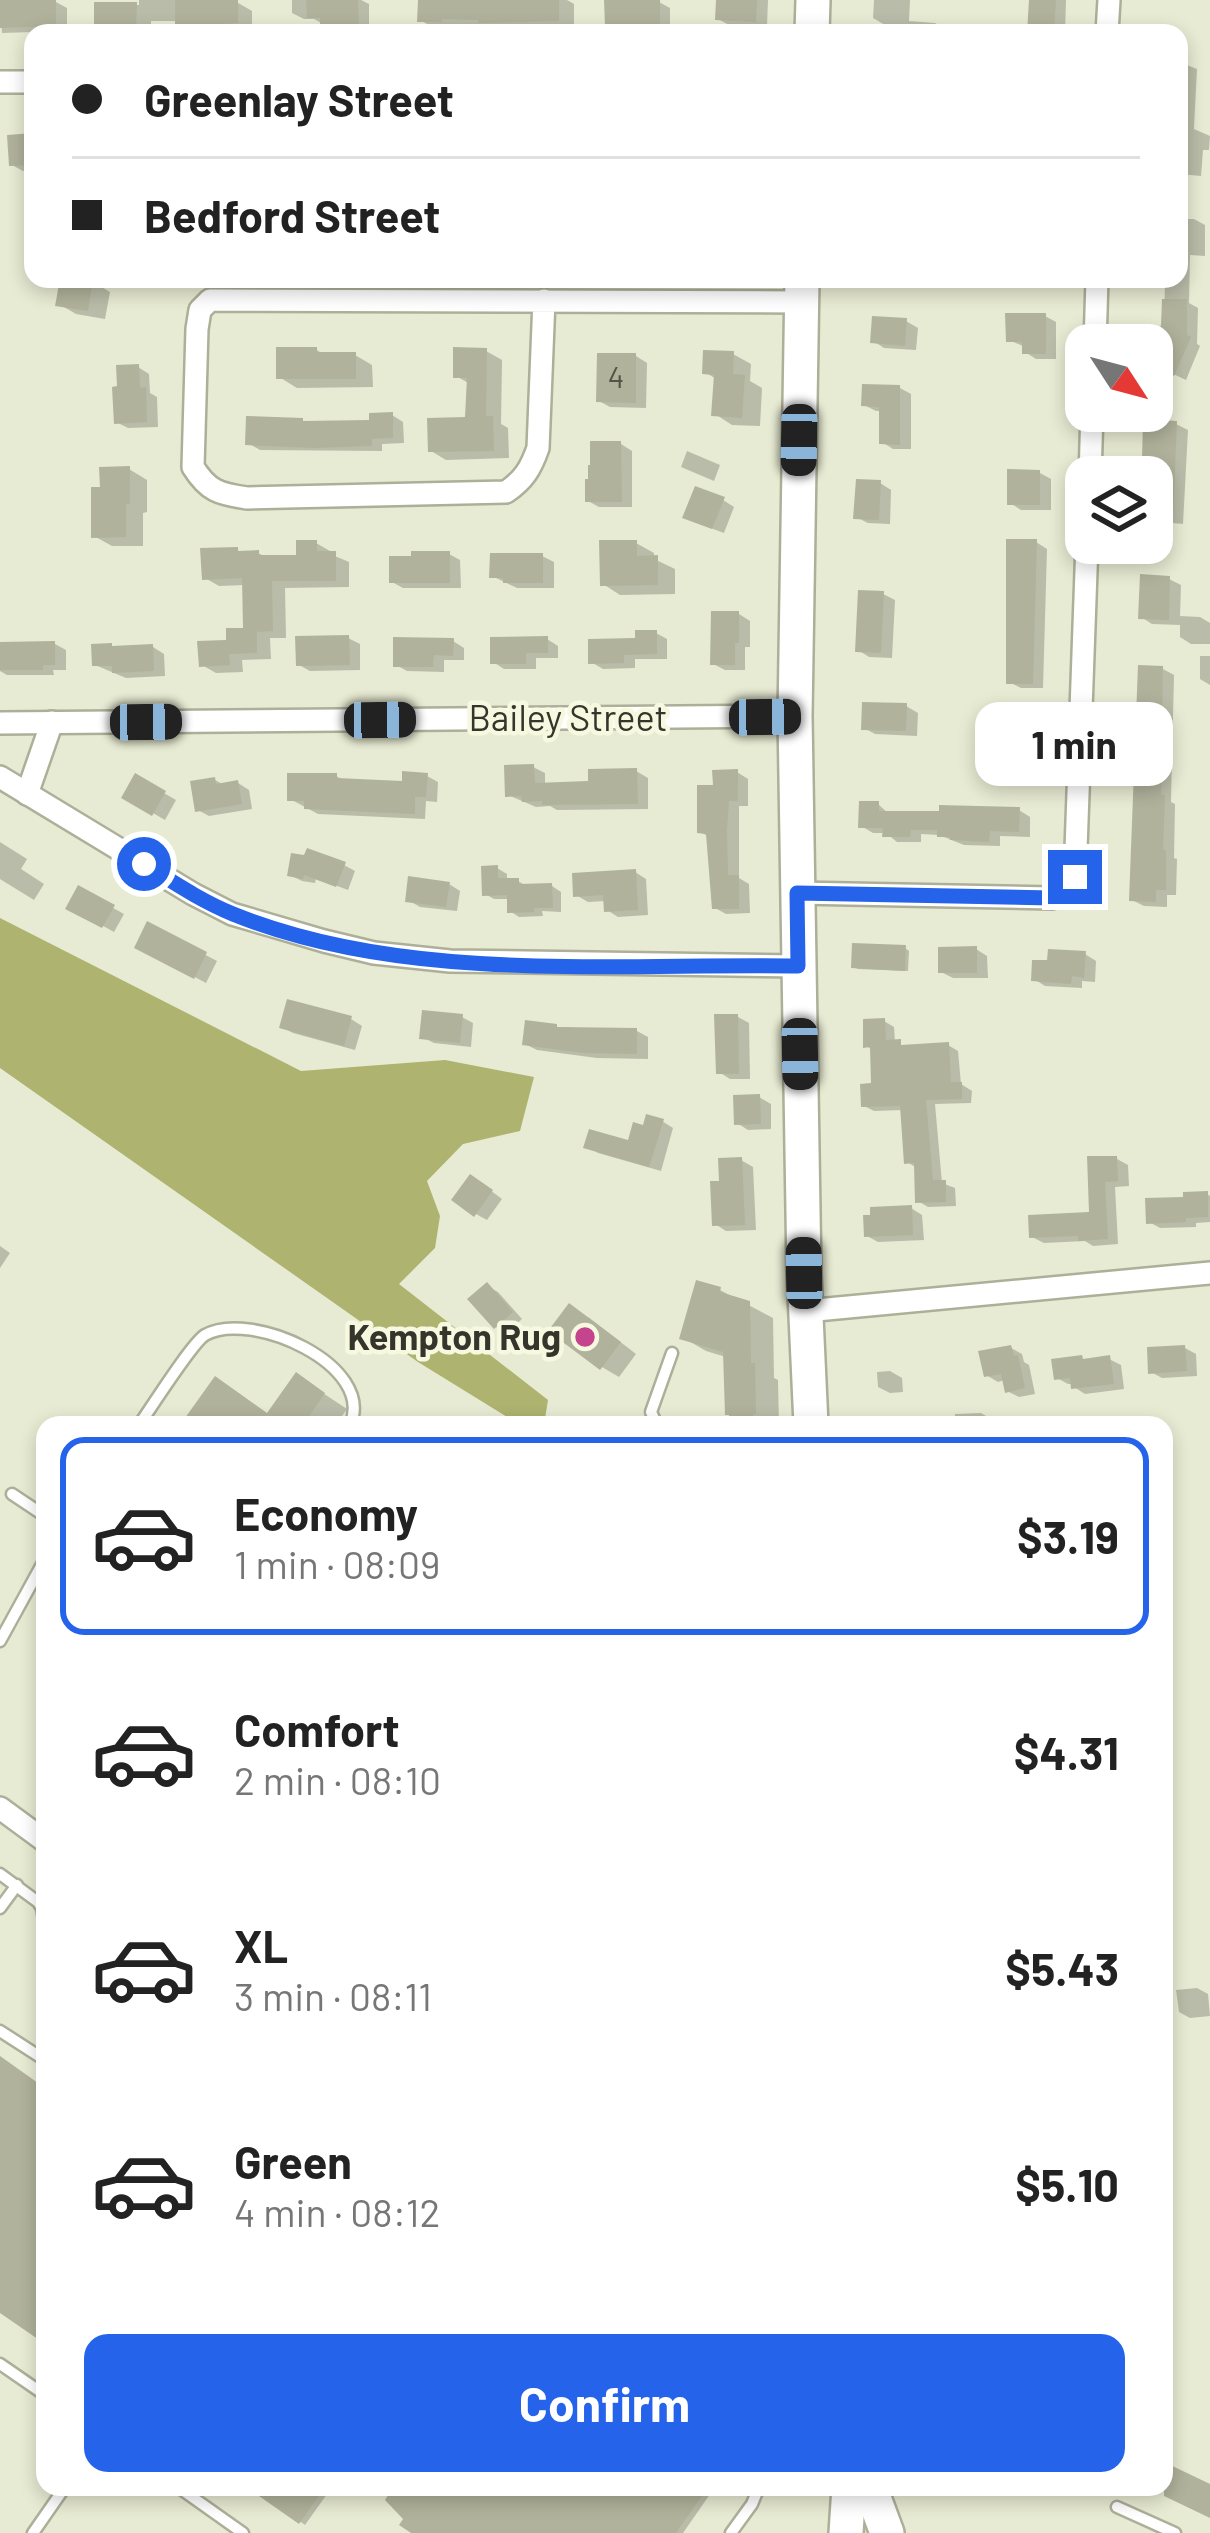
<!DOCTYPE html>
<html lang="en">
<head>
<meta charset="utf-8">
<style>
  :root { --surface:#fff; --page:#f2f2f2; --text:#222; --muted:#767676; --line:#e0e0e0; --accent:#2563eb }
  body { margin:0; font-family:Barlow,sans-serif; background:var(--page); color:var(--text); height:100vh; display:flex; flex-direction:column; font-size:45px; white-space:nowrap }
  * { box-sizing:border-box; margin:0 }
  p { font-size:39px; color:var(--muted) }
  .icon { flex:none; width:66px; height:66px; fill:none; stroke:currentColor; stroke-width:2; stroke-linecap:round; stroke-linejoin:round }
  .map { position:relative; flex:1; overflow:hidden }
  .sheet { position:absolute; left:36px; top:1416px; width:1137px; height:1080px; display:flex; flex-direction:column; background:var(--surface); border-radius:24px; box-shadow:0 6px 18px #0003 }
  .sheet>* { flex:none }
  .guide { position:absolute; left:24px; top:24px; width:1164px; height:264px; border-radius:24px; box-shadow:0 6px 18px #0003; display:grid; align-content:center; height:264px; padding:0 48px; background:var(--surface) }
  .needle { width:78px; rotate:126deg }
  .tools { position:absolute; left:1065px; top:324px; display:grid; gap:24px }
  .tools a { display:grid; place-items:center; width:108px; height:108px; border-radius:24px; background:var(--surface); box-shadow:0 6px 18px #0003; font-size:60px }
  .end { position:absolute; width:54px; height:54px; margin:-27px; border:15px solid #2563eb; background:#fff; box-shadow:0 0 0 6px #fff }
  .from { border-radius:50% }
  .bubble { position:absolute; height:84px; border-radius:24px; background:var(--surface); box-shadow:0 6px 18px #0003; font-size:39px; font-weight:700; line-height:84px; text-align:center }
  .car { position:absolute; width:36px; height:72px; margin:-36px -18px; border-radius:15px; box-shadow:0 0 9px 3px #0007; background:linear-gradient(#222 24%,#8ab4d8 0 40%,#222 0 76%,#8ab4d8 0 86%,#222 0) }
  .guide b { display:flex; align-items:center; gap:42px; height:114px; font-size:45px }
  .guide b+b { border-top:3px solid var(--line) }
  .guide i { width:30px; height:30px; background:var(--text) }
  ul { padding:21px 0 0; list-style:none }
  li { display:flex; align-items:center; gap:36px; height:198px; margin:0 24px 18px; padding:0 24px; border:6px solid transparent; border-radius:24px }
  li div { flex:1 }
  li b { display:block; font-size:45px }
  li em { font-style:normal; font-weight:700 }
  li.selected { border-color:var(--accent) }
  li>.icon { width:108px; height:108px; stroke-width:1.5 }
  .button { display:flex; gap:24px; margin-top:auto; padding:24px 48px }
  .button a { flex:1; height:138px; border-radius:24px; background:var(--accent); color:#fff; font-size:48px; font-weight:700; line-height:138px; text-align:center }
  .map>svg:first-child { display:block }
  .forest { fill:#aeb370 }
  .shadow { fill:#0003 }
  .building { fill:#b0b29b }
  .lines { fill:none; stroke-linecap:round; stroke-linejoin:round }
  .lane-casing { stroke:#adaf98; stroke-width:15 }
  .street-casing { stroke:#adaf98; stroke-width:26 }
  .secondary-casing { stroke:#adaf98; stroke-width:38 }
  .lane { stroke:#fff; stroke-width:10 }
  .street { stroke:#fff; stroke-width:21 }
  .secondary { stroke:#fff; stroke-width:33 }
  .route { stroke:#2563eb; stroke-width:15 }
  .poi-dot { fill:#c4448e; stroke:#f6f8e0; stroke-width:4.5 }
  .labels { text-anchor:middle; stroke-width:9; stroke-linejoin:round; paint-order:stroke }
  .number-label { font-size:30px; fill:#545448 }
  .street-label { font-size:36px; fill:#35352c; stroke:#f6f8e0 }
  .poi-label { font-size:36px; font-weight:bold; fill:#35352c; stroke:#f6f8e0; text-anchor:end }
</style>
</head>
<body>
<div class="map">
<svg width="1210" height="2533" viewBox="0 0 1210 2533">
  <rect width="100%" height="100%" fill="#e8ebd3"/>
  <path class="forest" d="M0 918 301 1071 445 1060 534 1077 520 1131 463 1144 427 1181 440 1216 435 1248 399 1284 548 1400 544 1425H520L418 1362 0 1068Z"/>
  <g class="shadow">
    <path d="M139 0H233L252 11V30L192 33 178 25V21H151V33H111L97 25V5H139Z"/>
    <path d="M292 0H361L369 4V29L334 30 314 19H304L292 13Z"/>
    <path d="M421 0H567L574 4V29L497 30 492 27 456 26V29H436L420 20Z"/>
    <path d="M719 0H768L767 26 729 25 718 19Z"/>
    <path d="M874 0H910L909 21 935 23 946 29V33H909L910 26 885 25 873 18Z"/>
    <path d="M1032 0H1066L1065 33H1030Z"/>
    <path d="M0 2H56L67 8V31L2 33Z"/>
    <path d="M659 2 670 8V30L619 31 608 25Z"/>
    <path d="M1179 62 1197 69 1194 129 1210 136 1209 150H1203L1201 176 1179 174Z"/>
    <path d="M33 136V170L23 171 12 165Z"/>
    <path d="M1179 219H1194L1205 225V256L1190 255 1189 303 1198 308 1197 344 1200 346 1186 380 1152 364V355L1164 325 1165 279H1179Z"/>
    <path d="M61 279H101L100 286 110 292 105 319 76 314 59 304Z"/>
    <path d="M1045 316 1056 322V359H1036L1025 352V347L1009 340Z"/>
    <path d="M906 321 918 328 916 350 884 348 873 341Z"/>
    <path d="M317 350 324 355H355L372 365 373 387 297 388 279 377Z"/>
    <path d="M486 351 502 360 501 424 508 428 509 458 446 460 431 451 468 420 470 384 456 376Z"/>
    <path d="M733 354 751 364 750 381 762 388 760 426 732 425 715 414 716 379 705 372Z"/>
    <path d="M636 356 647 363 646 408 610 407 599 401Z"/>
    <path d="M138 367 149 374 150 393 157 397 158 427 128 428 116 422 120 389Z"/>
    <path d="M900 388 911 394V449H893L882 442V411H876L864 405Z"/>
    <path d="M392 415 403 422 404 443 382 444V451L260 450 248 443 308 424 372 423Z"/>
    <path d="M1146 422 1176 424 1188 430 1183 524 1152 521V477H1145Z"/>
    <path d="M621 444 632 451V507H599L588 501Z"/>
    <path d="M687 451 720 465 714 481 681 467Z"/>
    <path d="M129 469 147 480V512L143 513V546H112L94 536Z"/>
    <path d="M1040 473 1051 479V510H1021L1010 503Z"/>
    <path d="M880 483 891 490 890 524 868 523 856 517Z"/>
    <path d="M723 500 734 507 724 533 697 523Z"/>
    <path d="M1036 542 1047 549 1043 688H1021L1009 682Z"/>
    <path d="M316 543 330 551V554L349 562V587L285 588 286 638H270L271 659 242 660 243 672 216 673 202 665 247 630 245 585 219 586 205 578 237 550 243 553H258L268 558H299Z"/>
    <path d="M636 543 654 553V559L675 569V594L620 595 603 584Z"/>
    <path d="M449 554 460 560 461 588H403L392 582Z"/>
    <path d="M542 556 554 562V588H517L492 576Z"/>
    <path d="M1169 579 1181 585 1180 616 1200 617 1210 623V644H1191L1180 637V625L1152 624 1141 617Z"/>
    <path d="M883 594 895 600 892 658 869 657 858 650Z"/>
    <path d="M739 614 750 621V647H745V670H725L713 664Z"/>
    <path d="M656 633 667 639V659H635V668L603 669 591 662Z"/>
    <path d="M348 638 360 644V670L310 671 299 665Z"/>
    <path d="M547 639 558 646V658H536V669H504L493 662Z"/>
    <path d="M453 641 464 648V660H444V672L407 671 396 665Z"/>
    <path d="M55 644 66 650V670H53L54 675H7L0 671V645Z"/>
    <path d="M153 647 164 654 165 676 126 678 95 665Z"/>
    <path d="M1200 656H1210V685L1200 679Z"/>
    <path d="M1163 669 1174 675 1171 802 1175 804 1174 858 1177 859 1176 895H1167V907L1144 906 1132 900Z"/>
    <path d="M906 706 918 713 917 736 875 734 864 728Z"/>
    <path d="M1021 720 1032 727V733L1040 738V773L1016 772 1005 766Z"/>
    <path d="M533 767 545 773V785L591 783 636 771 648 778V809L557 810 550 806 536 807 508 795Z"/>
    <path d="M737 772 748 779V806H739V878L749 884 750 913 726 914 715 908 710 837 700 832 716 788Z"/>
    <path d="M336 776 345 781 405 784 427 776 438 782 437 802 426 801 425 819 318 814 290 799Z"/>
    <path d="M136 777 176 800 165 820 125 797Z"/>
    <path d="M215 780 224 785 238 783 249 790 252 809 209 816 198 810Z"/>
    <path d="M878 804 889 814 1019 810 1030 817V837L1000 836V846L964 845 939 835 921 834V842H897L886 833H873L861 826Z"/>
    <path d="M0 842 27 859 21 869 44 884 34 900 0 879Z"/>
    <path d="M306 858 344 865 355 871 348 890 316 878 315 883 302 881 290 875Z"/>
    <path d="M497 868 507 874V881H518L528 887 552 886 561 892V912L542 911 543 916 519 917 510 911V899H494L485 894Z"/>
    <path d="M635 872 646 879 648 915 618 917 607 910 606 901 588 902 576 895Z"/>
    <path d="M449 884 460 891 457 911 420 907 408 900Z"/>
    <path d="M79 889 124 914 114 932 69 907Z"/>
    <path d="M149 925 217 961 206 983 138 947Z"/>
    <path d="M905 948 909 951 908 971 858 969 854 967Z"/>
    <path d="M976 949 987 956 988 978H953L941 972Z"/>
    <path d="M1085 954 1096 961 1095 982 1082 981V988L1045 986 1034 979Z"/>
    <path d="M462 1017 473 1023 471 1047 434 1043 422 1037Z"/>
    <path d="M738 1017 749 1023 750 1079H730L719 1072Z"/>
    <path d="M351 1019 362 1026 355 1050 293 1033 282 1027Z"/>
    <path d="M884 1021 894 1027 895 1043 908 1047 948 1045 958 1051 961 1084 972 1091 971 1103 935 1104 942 1183 955 1188 956 1206 928 1207 918 1201 917 1168 907 1162 903 1110 874 1111 864 1106 874 1086 873 1050 866 1046Z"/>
    <path d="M556 1027 637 1031 648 1037V1059L597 1058 537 1050 525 1044Z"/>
    <path d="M759 1097 771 1104V1129L748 1130 737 1123Z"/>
    <path d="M662 1121 673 1128 661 1171 598 1153 587 1146 630 1144 645 1129Z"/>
    <path d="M1091 1159H1117L1128 1165 1129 1186 1115 1187 1118 1244 1093 1246 1085 1241 1044 1243 1032 1237 1092 1214Z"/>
    <path d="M741 1160 753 1167 756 1230 726 1231 715 1224 722 1184Z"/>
    <path d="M482 1184 502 1199 487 1220 476 1214Z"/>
    <path d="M1207 1194 1210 1196V1222L1196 1223V1227L1160 1228 1149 1222 1186 1200Z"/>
    <path d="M911 1208 922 1215 924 1240 878 1242 867 1236Z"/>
    <path d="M0 1246 10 1253 0 1268Z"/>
    <path d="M487 1286 498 1292 522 1319 507 1333 496 1327Z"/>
    <path d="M720 1290 773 1318 774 1378 778 1380 779 1425H732L726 1357 706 1351 682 1337Z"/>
    <path d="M588 1317 636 1354 619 1377 602 1367Z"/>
    <path d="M1011 1348 1022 1354 1024 1362 1029 1365 1035 1394 1019 1397 1007 1391 1005 1380 998 1382 986 1375Z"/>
    <path d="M1185 1348 1196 1354 1197 1376 1162 1378 1151 1372Z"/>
    <path d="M1081 1358 1088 1362 1109 1359 1121 1365 1124 1389 1085 1394 1074 1387V1384H1068L1057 1378Z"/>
    <path d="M890 1371 902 1378 903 1392 890 1393 878 1387 877 1372Z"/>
    <path d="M297 1376 347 1409 336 1425H183L269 1415Z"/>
    <path d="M981 1413 993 1420V1425H955V1414Z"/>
    <path d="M1197 1988 1208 1994 1210 2016 1190 2018 1179 2012 1176 1990Z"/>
    <path d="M251 2487H332L305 2525Z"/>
    <path d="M378 2487H715L683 2533H416L391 2496Z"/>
  </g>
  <g class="building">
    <path d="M0 0H56V26L0 28Z"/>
    <path d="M175 0H238V23L175 27Z"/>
    <path d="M306 0H358L359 24 320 25V18H307Z"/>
    <path d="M418 0H559V21L478 23V20L442 19V22H417Z"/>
    <path d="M604 0H660V25L605 27Z"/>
    <path d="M716 0H757L756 22 715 20Z"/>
    <path d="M1029 0H1056L1054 33H1027Z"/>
    <path d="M94 2H137L136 30H118V26H94Z"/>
    <path d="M33 133V165L9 166 7 135Z"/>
    <path d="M60 279H93L88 311 55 306Z"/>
    <path d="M1162 299H1187V335L1191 337 1174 376 1152 366V347L1161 325Z"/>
    <path d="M1005 313H1046V354H1022V342H1006Z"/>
    <path d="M872 316 907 318 905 346 870 343Z"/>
    <path d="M276 347H317V352H356V379H276Z"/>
    <path d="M453 347 487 348 486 416H493L494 451 428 452 427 418 465 417 467 378H453Z"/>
    <path d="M703 350 734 351 733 374 745 375 742 418 711 416 714 375 702 374Z"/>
    <path d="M597 353H636V403L596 402Z"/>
    <path d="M139 364 140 388 146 387 147 422 114 424 112 387 117 386 116 365Z"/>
    <path d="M862 384 900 385V445L879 444V407L861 406Z"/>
    <path d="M393 412V438L372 439V446L313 448 245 445 246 416 303 418V421L369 420V413Z"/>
    <path d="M1143 419 1177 421 1173 519H1152V460L1142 459Z"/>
    <path d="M590 441H621L622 502H585V479H588V465H590Z"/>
    <path d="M130 466V504H126V537L91 538V487H100L99 467Z"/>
    <path d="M1007 469 1040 470V505H1007Z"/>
    <path d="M856 479 881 480 879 520 853 519Z"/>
    <path d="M695 486 725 497 712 529 682 518Z"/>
    <path d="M1006 539H1037L1033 684H1006Z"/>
    <path d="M296 540H317V551H336V581H272L273 631 257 632V653L229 654 230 665 199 667 197 641 226 640V628H243L242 578 202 580 200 548 238 547V551L259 550V555H296Z"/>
    <path d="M599 540H637V556L658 555V585L600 586Z"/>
    <path d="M411 551H450V583H389V556H411Z"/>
    <path d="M490 553H543V583H503V578H489Z"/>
    <path d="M1140 574 1170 576 1169 620 1138 619Z"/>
    <path d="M858 590 884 591 881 653 855 652Z"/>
    <path d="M711 611H739V643H735V665H710Z"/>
    <path d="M635 630H657V654L624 655V663L588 664V639L635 638Z"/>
    <path d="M349 635 350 665 296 666 295 636Z"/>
    <path d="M548 636V653H526V664H490V637Z"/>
    <path d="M393 637 454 638 453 656 434 655 433 667H393Z"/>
    <path d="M55 641V665H43V670H0V642Z"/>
    <path d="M112 643V646L153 644 154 671 112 673V666H92L91 644Z"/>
    <path d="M1138 665 1163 666 1161 795H1165L1163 850H1166V890H1156V902L1129 901Z"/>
    <path d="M862 702 907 703 906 731 861 730Z"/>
    <path d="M1003 717H1021V728H1030L1029 768H1002Z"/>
    <path d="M534 764 535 783 588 781V769L637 768 638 804 542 805V801L522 802 521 796 505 797 504 765Z"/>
    <path d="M738 769V801H729L727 830 728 875H739V909H712L706 834 697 833V785H713L712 770Z"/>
    <path d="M402 771 428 773 426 797H415V814L304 809V801H287V773H337V778L402 781Z"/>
    <path d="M135 773 166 791 152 816 121 798Z"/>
    <path d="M215 777 216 784 238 780 242 804 195 812 190 781Z"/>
    <path d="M859 801H879V811H939V805L1020 807 1019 832 990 831 989 842 950 840V837H937V830H911L910 837H882L883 828H858Z"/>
    <path d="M307 848 346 862 336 887 304 875 303 879 287 876 291 853 304 855Z"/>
    <path d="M498 865V878H519V884L552 883 553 908H534V912L507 913V895L482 896 481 866Z"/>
    <path d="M636 869 638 910 604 912 603 895 573 897 572 873Z"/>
    <path d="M408 876 450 882 446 907 405 902Z"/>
    <path d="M78 885 115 905 102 928 65 909Z"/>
    <path d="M147 921 207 952 194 979 134 948Z"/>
    <path d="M852 943 906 945 905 971 851 968Z"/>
    <path d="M977 946V973H938V947Z"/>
    <path d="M1048 949 1086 951 1084 978 1072 976 1071 984 1031 981 1032 960H1047Z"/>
    <path d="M287 999 352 1016 344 1046 279 1028Z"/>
    <path d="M422 1010 463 1014 460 1043 419 1039Z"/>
    <path d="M714 1014H738L739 1074H716Z"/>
    <path d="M885 1018 886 1040 901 1039V1045L949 1042 951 1082H962V1099L926 1100 933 1180H946V1202L915 1203 914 1163 904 1164 900 1106 861 1107 860 1084 871 1083 870 1047 863 1048V1019Z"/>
    <path d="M525 1020 557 1024V1027L637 1028V1054L584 1053 522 1045Z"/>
    <path d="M760 1094 761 1124 734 1125 733 1095Z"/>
    <path d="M646 1114 664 1119 649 1167 583 1148 589 1129 628 1140 633 1122 643 1125Z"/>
    <path d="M1087 1156H1117L1118 1181 1105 1182 1108 1239 1078 1241V1236L1029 1238 1028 1215 1089 1212Z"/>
    <path d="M742 1157 745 1225 712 1226 710 1181H719L718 1158Z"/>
    <path d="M470 1174 493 1190 474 1217 451 1200Z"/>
    <path d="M1208 1191V1217L1186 1218V1222L1146 1224 1145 1198 1183 1197V1192Z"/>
    <path d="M912 1205 913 1235 864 1237 863 1215H870V1207Z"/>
    <path d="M696 1280 721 1287 720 1292 750 1301 751 1363H755L756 1414H753L754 1425H729V1415H725L723 1352 679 1339Z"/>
    <path d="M487 1282 513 1312 494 1329 467 1299Z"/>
    <path d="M569 1303 621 1342 600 1370 548 1331Z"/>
    <path d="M1011 1345 1014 1356 1018 1355 1025 1388 1005 1393 1001 1374 984 1377 978 1351Z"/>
    <path d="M1185 1345 1187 1371 1148 1374 1147 1347Z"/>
    <path d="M1082 1355 1083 1359 1110 1355 1114 1384 1071 1389 1070 1378 1054 1380 1051 1359Z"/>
    <path d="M296 1372 325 1393 303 1425H180L215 1376 267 1413Z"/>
    <path d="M0 2056 45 2088V2344L0 2313Z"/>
    <path d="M1164 2462 1210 2484V2518L1164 2496Z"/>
    <path d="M246 2487H325L299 2524Z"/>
    <path d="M393 2487H708L676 2533H411L399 2525 403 2519 385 2500Z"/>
  </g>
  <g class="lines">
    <g class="lane-casing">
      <g id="lane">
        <path d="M139 1425C151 1408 192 1343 205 1335 250 1309 377 1365 350 1425"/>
        <path d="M657 1425 651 1412 672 1353"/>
        <path d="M12 1494 45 1516"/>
        <path d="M0 1641 45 1559"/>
        <path d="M0 1874 38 1902 42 1908 45 1926"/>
        <path d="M0 1908 17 1885"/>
        <path d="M0 2031 45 2060"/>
        <path d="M0 2364 45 2395"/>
        <path d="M178 2487 243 2533"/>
        <path d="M1117 2507 1175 2533"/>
        <path d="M33 2533 65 2487"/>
        <path d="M731 2533 752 2504 759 2487"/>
      </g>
    </g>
    <g class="street-casing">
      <g id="street">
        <path d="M1107 33 1109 0"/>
        <path d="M0 82H33"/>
        <path d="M544 300 538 448C531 468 524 480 506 492L247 498C219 494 208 491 193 467L197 329 200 310 210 300 801 302"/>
        <path d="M1095 345 1097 279"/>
        <path d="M1090 477 1092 411"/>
        <path d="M0 723 795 716"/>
        <path d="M0 777 193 894 232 914 324 941 374 953 450 961 798 966"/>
        <path d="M27 794 52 722"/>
        <path d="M797 893 1052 898 1075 877 1087 543"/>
        <path d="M806 1311 1210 1273"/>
        <path d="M0 1808 45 1841"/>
      </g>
    </g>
    <g class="secondary-casing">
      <g id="secondary">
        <path d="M812 33 813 0"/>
        <path d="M802 279 795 716 804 1273 811 1425"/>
        <path d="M870 2487 887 2533"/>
        <path d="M846 2533 849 2487"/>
      </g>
    </g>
    <use href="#lane" class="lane"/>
    <use href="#street" class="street"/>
    <use href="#secondary" class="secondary"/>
  </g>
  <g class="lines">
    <path class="route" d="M144 864C173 882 201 901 233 914 406 984 614 963 798 966L797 893 1052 898 1075 877"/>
  </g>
  <circle class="poi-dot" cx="585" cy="1337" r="12"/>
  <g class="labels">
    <g class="number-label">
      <text x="616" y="388">4</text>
    </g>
    <g class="street-label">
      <text x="568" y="731">Bailey Street</text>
    </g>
    <g class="poi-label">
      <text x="561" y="1350">Kempton Rug</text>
    </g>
  </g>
</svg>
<div class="tools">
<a><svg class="needle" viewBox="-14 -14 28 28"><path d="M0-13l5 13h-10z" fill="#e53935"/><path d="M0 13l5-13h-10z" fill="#767676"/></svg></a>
<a><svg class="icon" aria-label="layers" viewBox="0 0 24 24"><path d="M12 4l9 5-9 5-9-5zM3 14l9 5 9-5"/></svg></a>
</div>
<i class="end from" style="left:144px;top:864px"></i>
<i class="end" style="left:1075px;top:877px"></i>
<div class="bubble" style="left:975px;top:702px;width:198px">1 min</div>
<i class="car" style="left:799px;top:440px;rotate:181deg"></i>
<i class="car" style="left:765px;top:717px;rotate:89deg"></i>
<i class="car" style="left:380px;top:720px;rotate:89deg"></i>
<i class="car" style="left:146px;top:722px;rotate:89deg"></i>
<i class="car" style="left:800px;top:1054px;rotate:179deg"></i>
<i class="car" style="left:804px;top:1273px;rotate:359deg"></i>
<div class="guide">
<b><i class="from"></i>Greenlay Street</b>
<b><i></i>Bedford Street</b>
</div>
<section class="sheet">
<ul>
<li class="selected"><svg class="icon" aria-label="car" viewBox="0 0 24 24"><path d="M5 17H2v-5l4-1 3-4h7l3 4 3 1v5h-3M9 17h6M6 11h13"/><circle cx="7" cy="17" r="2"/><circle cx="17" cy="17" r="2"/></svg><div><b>Economy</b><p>1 min · 08:09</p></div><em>$3.19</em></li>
<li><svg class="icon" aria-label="car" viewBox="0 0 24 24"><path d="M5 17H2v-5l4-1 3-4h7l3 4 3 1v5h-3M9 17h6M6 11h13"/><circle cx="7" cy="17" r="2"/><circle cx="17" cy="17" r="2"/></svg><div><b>Comfort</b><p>2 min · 08:10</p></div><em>$4.31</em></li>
<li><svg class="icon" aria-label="car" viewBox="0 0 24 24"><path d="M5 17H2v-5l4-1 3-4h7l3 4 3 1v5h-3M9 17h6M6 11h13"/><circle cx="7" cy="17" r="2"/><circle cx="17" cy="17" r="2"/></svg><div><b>XL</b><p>3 min · 08:11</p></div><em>$5.43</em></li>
<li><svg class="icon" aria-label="car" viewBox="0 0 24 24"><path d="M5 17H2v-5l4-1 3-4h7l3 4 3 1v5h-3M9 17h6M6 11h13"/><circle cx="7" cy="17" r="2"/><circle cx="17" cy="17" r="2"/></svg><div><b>Green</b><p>4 min · 08:12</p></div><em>$5.10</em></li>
</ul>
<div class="button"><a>Confirm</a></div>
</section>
</div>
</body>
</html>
